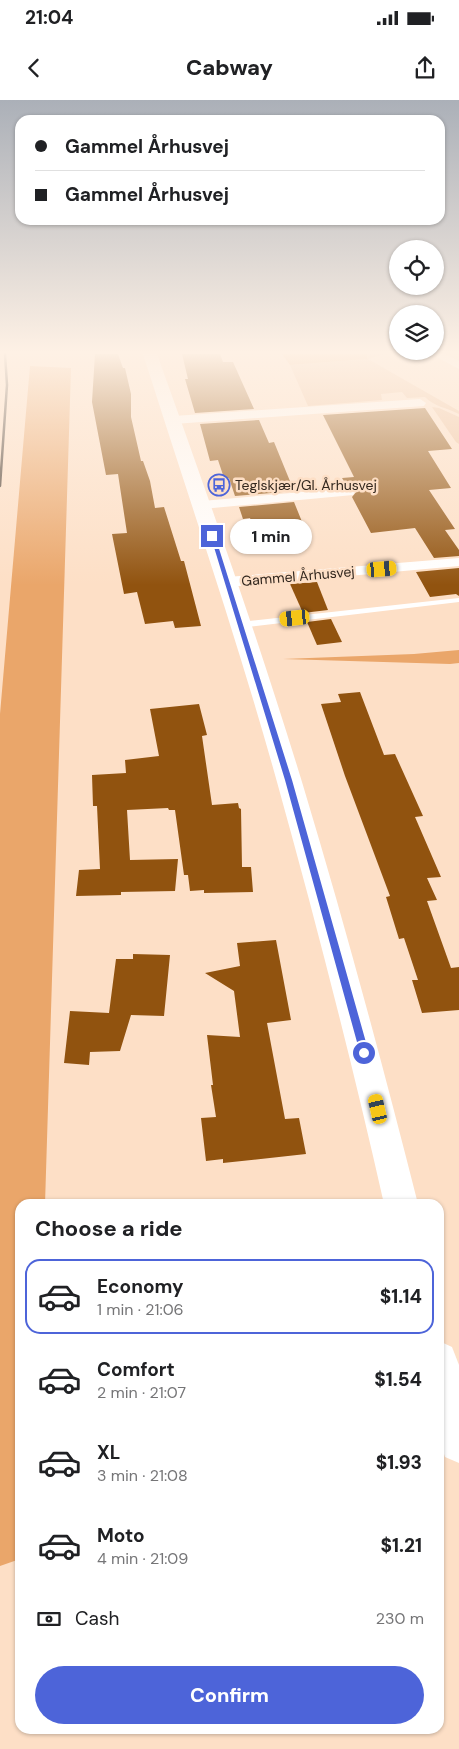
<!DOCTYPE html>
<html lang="en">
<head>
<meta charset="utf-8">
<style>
  :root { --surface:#fff; --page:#f2f2f2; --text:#202124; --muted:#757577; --line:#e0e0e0; --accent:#4d64d9 }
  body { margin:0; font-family:"DM Sans",sans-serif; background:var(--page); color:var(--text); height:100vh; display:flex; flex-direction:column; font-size:19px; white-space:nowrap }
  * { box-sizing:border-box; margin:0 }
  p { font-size:16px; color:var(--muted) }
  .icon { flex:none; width:28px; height:28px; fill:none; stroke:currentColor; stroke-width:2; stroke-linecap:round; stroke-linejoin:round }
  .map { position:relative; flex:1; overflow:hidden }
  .sheet { position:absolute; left:15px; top:1099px; width:429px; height:535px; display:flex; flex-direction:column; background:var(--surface); border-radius:15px; box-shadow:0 1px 4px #0004 }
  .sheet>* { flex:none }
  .guide { position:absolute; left:15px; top:15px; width:430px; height:110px; border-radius:15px; box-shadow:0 1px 4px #0004; display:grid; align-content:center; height:110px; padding:0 20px; background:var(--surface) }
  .tools { position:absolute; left:389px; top:140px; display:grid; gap:10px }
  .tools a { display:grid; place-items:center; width:55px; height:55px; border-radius:50%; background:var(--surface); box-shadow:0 1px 4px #0004; font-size:25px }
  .end { position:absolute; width:22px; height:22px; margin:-11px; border:6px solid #4d64d9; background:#fff; box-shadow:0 0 0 2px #fff }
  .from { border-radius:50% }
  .bubble { position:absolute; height:35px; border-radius:18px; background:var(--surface); box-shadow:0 1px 4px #0004; font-size:16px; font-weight:800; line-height:35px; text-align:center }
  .car { position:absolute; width:15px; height:30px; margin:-15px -8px; border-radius:6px; box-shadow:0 0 4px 1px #0007; background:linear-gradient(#f5c518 24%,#345 0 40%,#f5c518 0 76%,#345 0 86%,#f5c518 0) }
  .guide b { display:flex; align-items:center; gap:18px; height:48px; font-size:19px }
  .guide b+b { border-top:1px solid var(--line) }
  .guide i { width:12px; height:12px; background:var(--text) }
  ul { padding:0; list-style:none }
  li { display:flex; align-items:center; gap:15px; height:75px; margin:0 10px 8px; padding:0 10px; border:2px solid transparent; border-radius:15px }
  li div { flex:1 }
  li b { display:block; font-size:19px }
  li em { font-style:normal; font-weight:800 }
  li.on { border-color:var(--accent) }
  li>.icon { width:45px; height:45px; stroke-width:1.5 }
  h2 { padding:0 20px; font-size:22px; line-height:60px }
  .pay { display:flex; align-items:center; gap:12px; height:55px; padding:0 20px; font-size:19px }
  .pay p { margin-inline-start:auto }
  .cta { display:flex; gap:10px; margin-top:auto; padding:10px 20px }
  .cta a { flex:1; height:58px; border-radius:30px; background:var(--accent); color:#fff; font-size:20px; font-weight:800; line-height:58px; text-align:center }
  .status { display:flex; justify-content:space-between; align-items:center; height:35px; padding:0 25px; background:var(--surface); direction:ltr }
  .status svg { height:14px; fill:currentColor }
  header { display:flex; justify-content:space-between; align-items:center; height:65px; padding:0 20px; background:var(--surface); font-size:22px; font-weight:800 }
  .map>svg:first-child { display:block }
  .green { fill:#edc09b }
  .forest { fill:#eaa66a }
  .building { fill:#91530f }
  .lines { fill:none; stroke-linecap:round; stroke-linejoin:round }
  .service { fill:#fff; fill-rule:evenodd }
  .minor { fill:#fff; fill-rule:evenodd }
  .tertiary { fill:#fff; fill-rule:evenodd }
  .rail { stroke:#483b30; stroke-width:2.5 }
  .route { fill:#4d64d9 }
  .labels { text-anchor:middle; stroke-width:5; stroke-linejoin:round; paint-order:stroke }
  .far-poi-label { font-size:14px; fill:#31261d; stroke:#fddfc6; text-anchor:start }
  .far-street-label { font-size:14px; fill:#31261d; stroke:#fddfc6 }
</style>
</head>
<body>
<div class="status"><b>21:04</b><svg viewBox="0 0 49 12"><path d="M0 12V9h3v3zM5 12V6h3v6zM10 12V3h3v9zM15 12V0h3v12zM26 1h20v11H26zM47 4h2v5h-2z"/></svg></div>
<header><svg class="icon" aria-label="back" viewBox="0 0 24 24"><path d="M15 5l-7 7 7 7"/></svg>Cabway<svg class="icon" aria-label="share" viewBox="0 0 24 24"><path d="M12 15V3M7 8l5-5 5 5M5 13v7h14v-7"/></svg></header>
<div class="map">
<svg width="459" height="1649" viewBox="0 0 459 1649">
  <rect width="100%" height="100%" fill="#fddfc6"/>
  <g class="green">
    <path d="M367 254H384L368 259 459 311V314C447 308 433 306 425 297L407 298 402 292 381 294 382 300 308 306 290 265 367 259Z"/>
    <path d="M432 307 439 308 459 317V344L456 342Z"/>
  </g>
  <g class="forest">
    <path d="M282 254H367V259L290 265Z"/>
    <path d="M30 266 71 268 45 1104H20V1459L0 1466V614Z"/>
    <path d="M459 550V563L450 564 283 559 414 554Z"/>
  </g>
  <g class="building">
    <path d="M95 254H118L123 268H125L131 294V317L141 361H143L150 381 155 408 164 407 181 461H184L201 526 175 528 173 521 145 524 137 492 124 494 112 434 127 433 118 374 106 375 92 302Z"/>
    <path d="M182 254H220L223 262H233L254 309 195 313 185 279H188Z"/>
    <path d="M425 308 452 349 428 351 451 388 429 390 455 429 445 430 459 450V456L434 458 415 428 371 433 352 397 357 391 353 387 347 386 342 378 354 377 323 315Z"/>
    <path d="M259 320 269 343 274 342 294 391 235 396 229 378H224L218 360 210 361 200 324Z"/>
    <path d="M294 402 309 439 259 443 250 418 243 419 239 407Z"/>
    <path d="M459 468V496L456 494 430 497 416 472Z"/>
    <path d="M317 482 328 510 303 513 290 484Z"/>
    <path d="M331 519 342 542 317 545 307 522Z"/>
    <path d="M360 592 384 655 395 654 423 716 415 717 441 777 427 778 437 800 427 801 451 868 459 867V910L422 913 412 880H418L404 838 399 839 386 797 390 796 345 676 321 604 341 602 338 594Z"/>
    <path d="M199 604 207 635 202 636 212 705 238 703 239 708 241 709 242 767H251L253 792 204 793V790L190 791 188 775H184L175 710H169L168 708 127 710 130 760 178 759 175 791 121 792V795L76 796 79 770 100 769 97 706H93L92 675 126 673 125 660 159 656 150 609Z"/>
    <path d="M276 840 291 920 267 923 285 1019 299 1018 306 1054 223 1063V1059L206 1061 201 1018 216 1017 211 985H213L207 935 240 937 234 891 205 873 240 866 237 843Z"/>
    <path d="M133 854 170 855 164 916 131 915 120 951 90 952 89 965 64 963 70 911 109 913 116 859H133Z"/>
  </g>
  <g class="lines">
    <path class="service" d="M459 498V502L240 528 236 525 240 522Z"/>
    <g class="minor">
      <path d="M431 254H445L459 261V269Z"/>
      <path d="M420 299 426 303 424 306 174 324 168 320 174 316Z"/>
      <path d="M348 388 353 389 355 392 353 395 202 409 195 405 202 401Z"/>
      <path d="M459 458V466L227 487 222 485 219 482 222 479 227 477Z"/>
    </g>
    <g class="tertiary">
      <path d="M143 254H157C208 396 258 538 302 682 344 821 382 962 418 1104H384C352 962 316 822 277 682 237 538 188 396 143 254Z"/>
      <path d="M439 1241 452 1247 459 1265V1363L445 1357 439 1340Z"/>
    </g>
    <path class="rail" d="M0 386 7 285 5 254"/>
  </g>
  <linearGradient id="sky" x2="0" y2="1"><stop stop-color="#abb0b8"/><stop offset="0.52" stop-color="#fef1e5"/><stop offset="1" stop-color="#fef1e5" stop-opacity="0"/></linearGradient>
  <rect width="459" height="485" fill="url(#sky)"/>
  <path class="route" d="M210 434 215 436 292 680 369 953 364 956 360 953 285 680Z"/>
  <defs>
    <g id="bus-ring" transform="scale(1.125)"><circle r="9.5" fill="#fddfc6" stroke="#4d64d9" stroke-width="1.5"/><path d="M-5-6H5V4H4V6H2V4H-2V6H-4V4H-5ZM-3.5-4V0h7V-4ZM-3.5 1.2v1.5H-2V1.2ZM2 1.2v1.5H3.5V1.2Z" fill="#4d64d9"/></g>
  </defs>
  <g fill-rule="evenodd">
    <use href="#bus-ring" x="219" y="385"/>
  </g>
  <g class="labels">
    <g class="far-poi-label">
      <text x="235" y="390">Teglskjær/Gl. Århusvej</text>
    </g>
    <g class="far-street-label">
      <text transform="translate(298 476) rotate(-5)" y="5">Gammel Århusvej</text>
    </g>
  </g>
</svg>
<div class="tools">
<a><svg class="icon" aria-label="locate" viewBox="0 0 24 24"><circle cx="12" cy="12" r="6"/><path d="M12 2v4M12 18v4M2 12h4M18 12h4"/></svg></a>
<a><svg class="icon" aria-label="layers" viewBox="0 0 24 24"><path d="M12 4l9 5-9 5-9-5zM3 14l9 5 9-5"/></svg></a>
</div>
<i class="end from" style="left:364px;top:953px"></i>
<i class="end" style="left:212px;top:436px"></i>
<div class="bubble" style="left:230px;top:419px;width:82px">1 min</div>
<i class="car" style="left:382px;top:469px;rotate:85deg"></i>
<i class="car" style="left:295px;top:518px;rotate:264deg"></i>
<i class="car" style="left:378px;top:1009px;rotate:347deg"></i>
<div class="guide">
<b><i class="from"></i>Gammel Århusvej</b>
<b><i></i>Gammel Århusvej</b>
</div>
<section class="sheet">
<h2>Choose a ride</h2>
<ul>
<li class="on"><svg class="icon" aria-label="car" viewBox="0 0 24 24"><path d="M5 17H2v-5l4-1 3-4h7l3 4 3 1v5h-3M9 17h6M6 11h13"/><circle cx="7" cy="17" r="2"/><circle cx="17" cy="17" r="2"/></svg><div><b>Economy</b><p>1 min · 21:06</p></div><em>$1.14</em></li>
<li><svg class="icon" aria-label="car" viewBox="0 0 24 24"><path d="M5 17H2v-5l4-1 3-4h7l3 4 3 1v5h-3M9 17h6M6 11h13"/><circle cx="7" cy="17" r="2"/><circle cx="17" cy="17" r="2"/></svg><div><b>Comfort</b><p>2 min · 21:07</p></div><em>$1.54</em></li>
<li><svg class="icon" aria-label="car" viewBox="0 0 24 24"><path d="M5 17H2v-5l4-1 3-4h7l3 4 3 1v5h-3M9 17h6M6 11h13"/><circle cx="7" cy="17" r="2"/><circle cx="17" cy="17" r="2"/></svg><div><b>XL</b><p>3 min · 21:08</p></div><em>$1.93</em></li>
<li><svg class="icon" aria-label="car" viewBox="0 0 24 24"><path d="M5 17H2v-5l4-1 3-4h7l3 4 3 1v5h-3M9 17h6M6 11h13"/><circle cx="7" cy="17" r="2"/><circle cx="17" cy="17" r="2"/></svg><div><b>Moto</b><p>4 min · 21:09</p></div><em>$1.21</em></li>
</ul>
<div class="pay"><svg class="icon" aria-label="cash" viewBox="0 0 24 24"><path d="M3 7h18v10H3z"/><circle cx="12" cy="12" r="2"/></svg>Cash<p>230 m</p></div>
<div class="cta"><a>Confirm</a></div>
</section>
</div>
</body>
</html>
